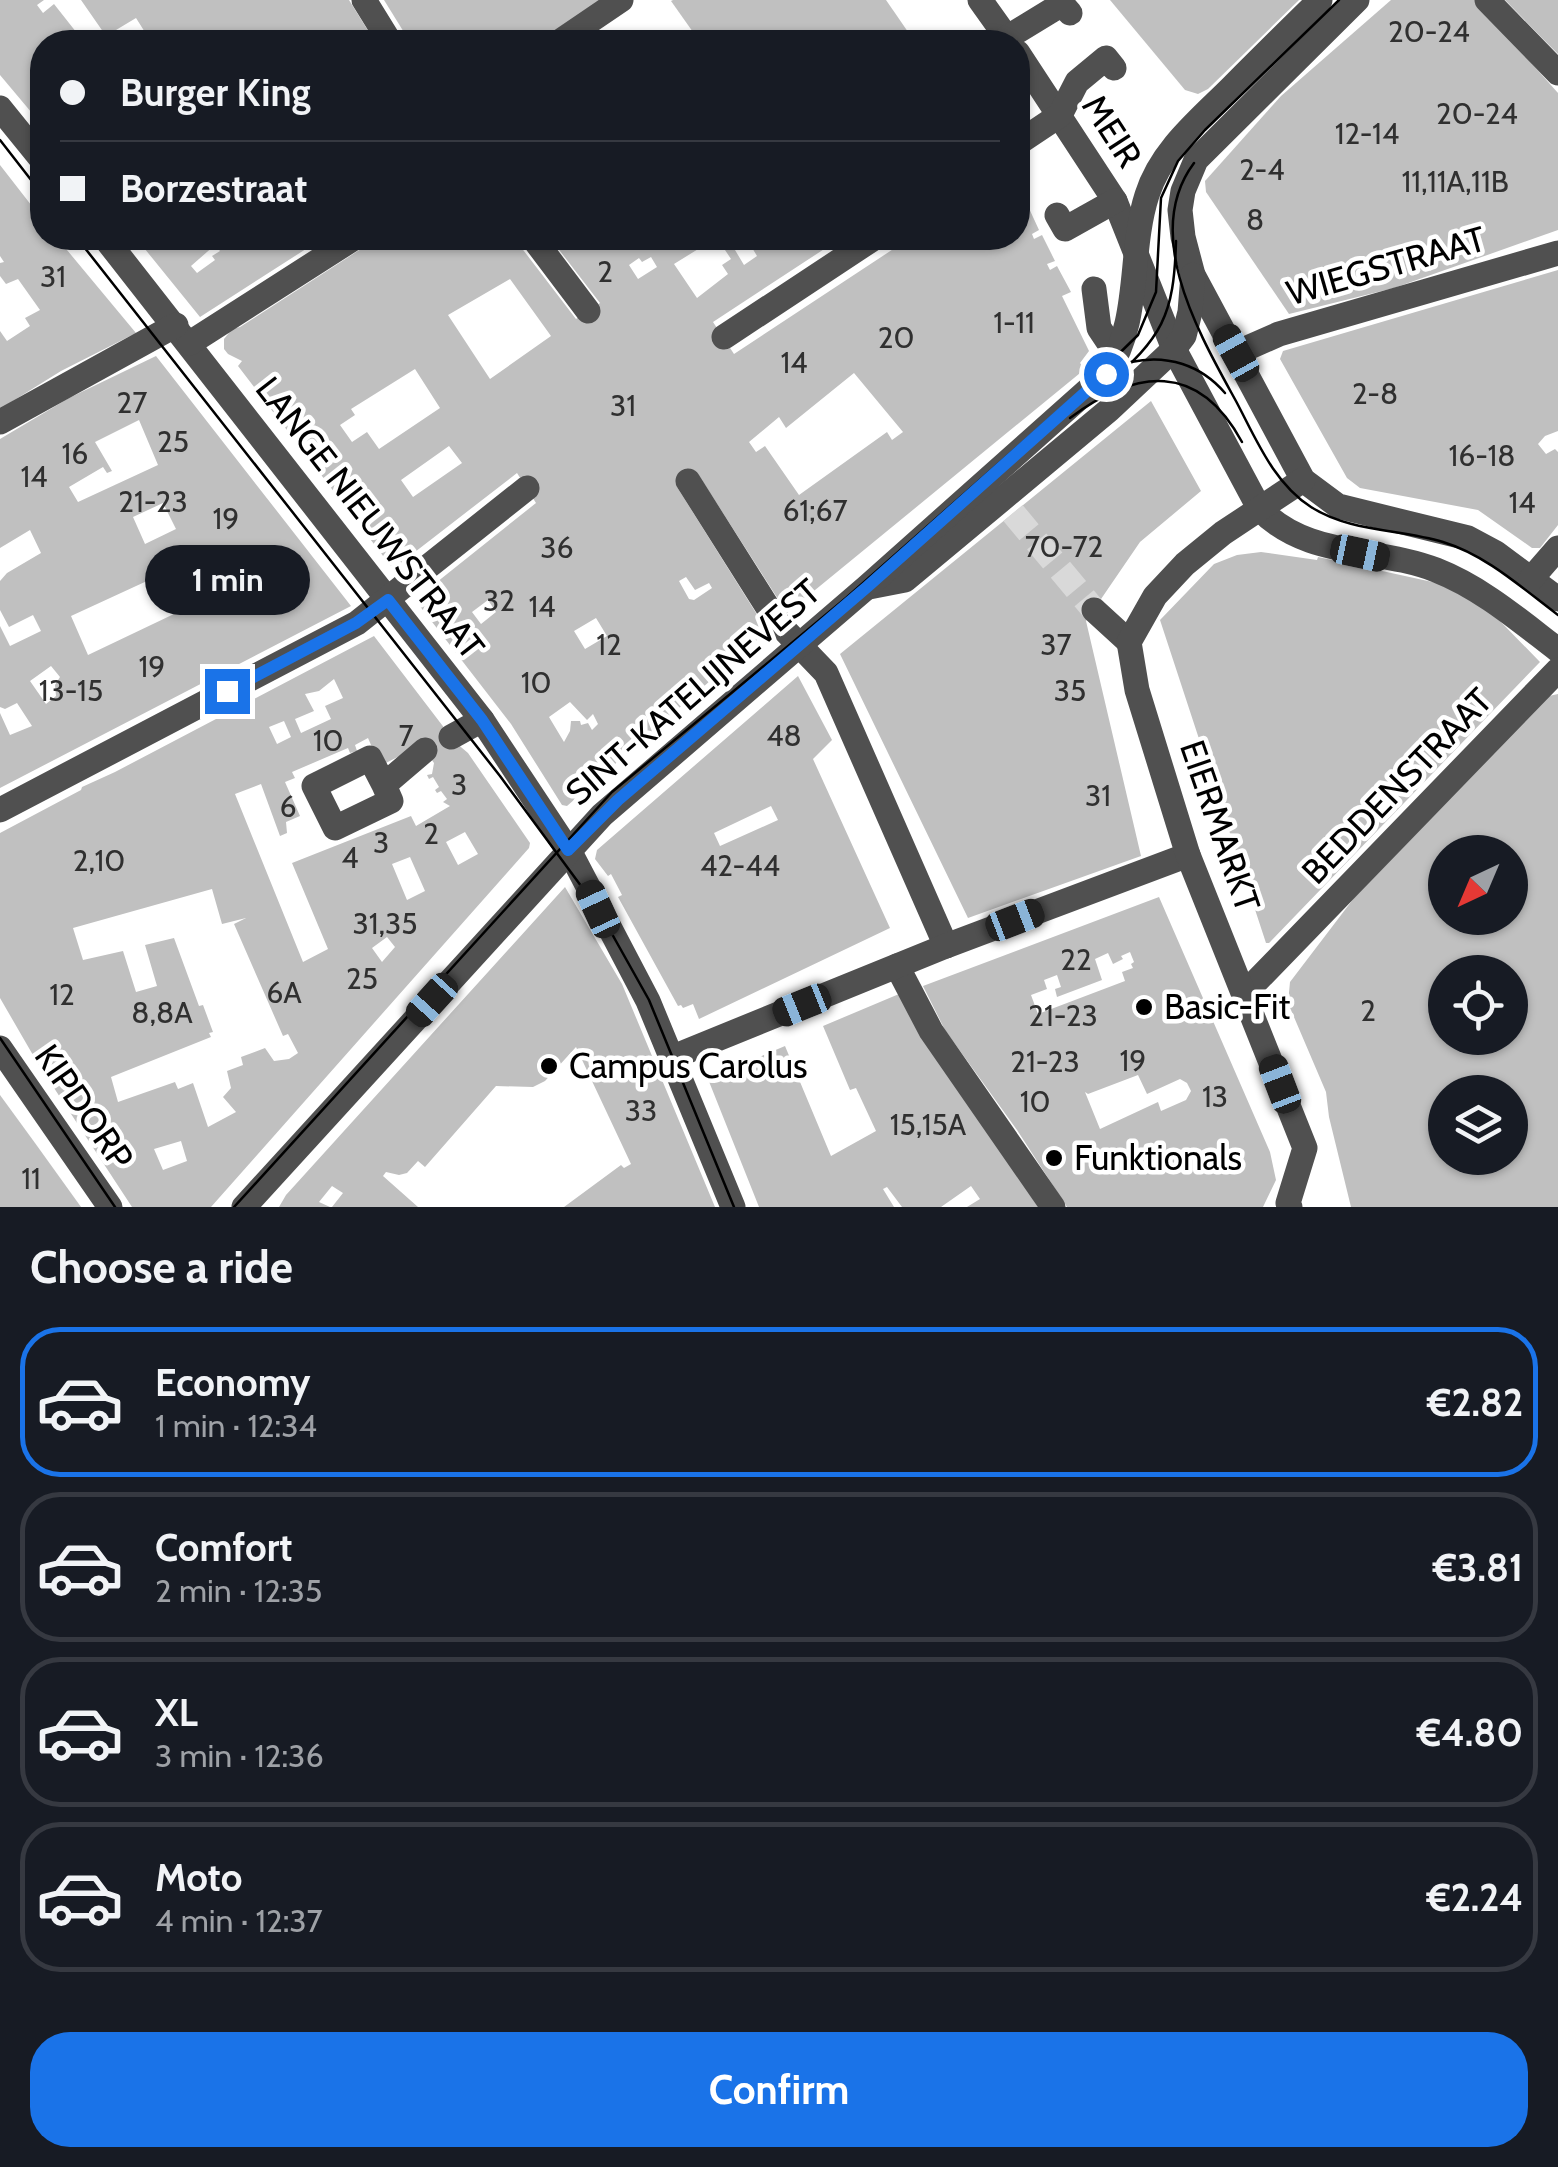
<!DOCTYPE html>
<html lang="en">
<head>
<meta charset="utf-8">
<style>
  :root { --surface:#171b24; --page:#20242c; --text:#f1f3f6; --muted:#9ea1a6; --line:#363941; --accent:#1a73e8 }
  body { margin:0; font-family:Cabin,sans-serif; background:var(--page); color:var(--text); height:100vh; display:flex; flex-direction:column; font-size:38px; white-space:nowrap }
  * { box-sizing:border-box; margin:0 }
  p { font-size:32px; color:var(--muted) }
  .icon { flex:none; width:55px; height:55px; fill:none; stroke:currentColor; stroke-width:2; stroke-linecap:round; stroke-linejoin:round }
  .map { position:relative; height:1207px; overflow:hidden }
  .drawer { display:flex; flex-direction:column; background:var(--surface); flex:1 }
  .drawer>* { flex:none }
  .top-card { position:absolute; left:30px; top:30px; width:1000px; height:220px; border-radius:40px; box-shadow:0 2px 8px #0004; display:grid; align-content:center; height:220px; padding:0 30px; background:var(--surface) }
  .needle { width:65px; rotate:224deg }
  .fabs { position:absolute; left:1428px; top:835px; display:grid; gap:20px }
  .fabs a { display:grid; place-items:center; width:100px; height:100px; border-radius:50%; background:var(--surface); box-shadow:0 2px 8px #0004; font-size:50px }
  .end { position:absolute; width:45px; height:45px; margin:-22px; border:12px solid #1a73e8; background:#fff; box-shadow:0 0 0 5px #fff }
  .from { border-radius:50% }
  .bubble { position:absolute; height:70px; border-radius:35px; background:var(--surface); box-shadow:0 2px 8px #0004; font-size:32px; font-weight:700; line-height:70px; text-align:center }
  .car { position:absolute; width:30px; height:60px; margin:-30px -15px; border-radius:12px; box-shadow:0 0 8px 2px #0007; background:linear-gradient(#222 24%,#8ab4d8 0 40%,#222 0 76%,#8ab4d8 0 86%,#222 0) }
  .top-card b { display:flex; align-items:center; gap:35px; height:95px; font-size:38px }
  .top-card b+b { border-top:2px solid var(--line) }
  .top-card i { width:25px; height:25px; background:var(--text) }
  ul { padding:0; list-style:none }
  li { display:flex; align-items:center; gap:30px; height:150px; margin:0 20px 15px; padding:0 10px; border:5px solid var(--line); border-radius:40px }
  li div { flex:1 }
  li b { display:block; font-size:38px }
  li em { font-style:normal; font-weight:700 }
  li.current { border-color:var(--accent) }
  li>.icon { width:90px; height:90px; stroke-width:1.5 }
  h2 { padding:0 30px; font-size:45px; line-height:120px }
  .cta { display:flex; gap:20px; margin-top:auto; padding:20px 30px }
  .cta a { flex:1; height:115px; border-radius:40px; background:var(--accent); color:#fff; font-size:40px; font-weight:700; line-height:115px; text-align:center }
  .map>svg:first-child { display:block }
  .building { fill:#c0c0c0; fill-rule:evenodd }
  .lines { fill:none; stroke-linecap:round; stroke-linejoin:round }
  .minor-tunnel { stroke:#d9d9d9; stroke-width:25; stroke-dasharray:25 12; stroke-linecap:butt }
  .minor { stroke:#505050; stroke-width:25 }
  .tram { stroke:#000; stroke-width:2.5 }
  .route { stroke:#1a73e8; stroke-width:12 }
  .poi-dot { fill:#000; stroke:#fff; stroke-width:4 }
  .labels { text-anchor:middle; stroke-width:9; stroke-linejoin:round; paint-order:stroke }
  .number-label { font-size:30px; fill:#303030 }
  .street-label { font-size:35px; fill:#000; stroke:#fff }
  .poi-label { font-size:35px; fill:#000; stroke:#fff; text-anchor:start }
</style>
</head>
<body>
<div class="map">
<svg width="1558" height="1207" viewBox="0 0 1558 1207">
  <rect width="100%" height="100%" fill="#fff"/>
  <g class="building">
    <path d="M0 0H44L37 5 43 13 54 4 84 42H42V125L0 75Z"/>
    <path d="M81 0H349L375 42H145L143 40 148 37 136 18 116 30 125 42H97L106 36Z"/>
    <path d="M384 0H601L537 42H410Z"/>
    <path d="M673 0H886L915 42H700L671 1Z"/>
    <path d="M1110 0H1299L1208 89 1198 94 1185 90Z"/>
    <path d="M1391 0H1475L1558 93V230L1394 288 1289 314 1206 192 1205 181 1281 96Z"/>
    <path d="M1505 0H1558V54L1542 38Z"/>
    <path d="M0 165 42 219V238H57L136 333 61 371 0 409V331L7 341 30 326 25 318 40 310 18 279 6 284 0 276V263L4 262 0 256Z"/>
    <path d="M1027 204 1039 230 1032 234 1034 239 1042 235 1055 261 1047 264 1050 270 1057 266 1071 292 1062 296 1089 351 1080 363 1085 369 787 613 698 474 677 487 766 629 765 633 567 806 562 805 511 724 419 605 422 594 536 503 517 473 393 569 238 366 242 361 228 354 224 349V339L232 329 240 327 378 238H514L576 319 600 303 550 238H610L614 243 623 238H659L661 240 666 238H716L674 264 697 298 728 274 722 265 731 259 717 238H841L713 322 734 354 910 238H1018V209ZM748 241 757 256 744 265 735 250ZM651 257 657 267 638 279 629 265 639 258 642 262ZM510 279 551 336 490 379 448 315ZM415 369 440 408 379 449 367 432 352 442 340 425 355 415 351 409ZM854 373 903 432 892 440 887 432 799 495 765 446 756 452 749 442 779 417 786 428ZM449 446 462 463 413 497 401 480ZM686 577 695 590 709 583 712 588 694 600 689 599 679 581ZM488 600 496 612 481 624 472 612ZM596 618 607 636 585 649 574 631ZM570 702 587 720 593 714 598 724 592 730 588 723 581 725 580 721H571L570 731 564 742 549 717Z"/>
    <path d="M136 238H323L200 317ZM215 245 220 251 212 256 215 260 197 273 191 266Z"/>
    <path d="M1558 270V431L1545 436 1538 444 1546 454 1555 449 1558 452V525L1540 548H1532L1478 510 1360 488 1347 478 1280 359 1283 351Z"/>
    <path d="M156 356 351 606 0 788V713L10 735 32 726 17 703 5 709 0 707V626L10 646 41 631 33 615 9 627 0 610V581L7 573 41 553 30 530 0 548V439L69 398ZM139 420 158 465 78 502 69 487 103 467 107 473 112 471 95 442ZM163 503 176 529 145 544 133 517ZM197 549 218 593 88 655 71 616 173 569 171 563ZM51 666 60 677 55 685 56 696 46 704 30 681Z"/>
    <path d="M1151 401 1201 491 1140 542 1086 621 1141 856 968 918 840 654Z"/>
    <path d="M1261 552 1317 560 1318 557 1437 583 1473 601 1498 619 1540 662 1269 943H1266L1160 620 1214 564 1237 555Z"/>
    <path d="M374 636 455 742 468 753 530 843 529 848 211 1207H132L37 1062 0 998V833L81 790 82 787 115 772ZM334 679 343 698 325 706 331 719 301 733 295 719 314 711 305 694 319 691ZM284 721 291 737 277 744 269 727ZM368 738 380 766 421 745 434 763 432 774 427 775 429 779 433 777 439 787 435 790 437 793 441 791 447 799 443 802 450 806 416 826 411 816 292 863 328 949 303 962 235 794 261 784 280 836 287 833 286 822 300 816 285 782 295 778 292 772 348 748 350 753 357 751 355 745ZM465 832 478 854 458 865 446 842ZM410 857 425 891 407 900 392 864ZM212 889 222 924 246 918 234 924 283 1036 288 1034 298 1053 289 1059 274 1061 265 1048 241 1057 243 1065 227 1071 231 1088 223 1097 236 1112 208 1127 193 1083 178 1089 175 1082 118 1102 111 1077 211 1037 209 1033 213 1032 203 1005 199 1006 174 938 145 945 157 986 136 992 123 951 83 960 73 928ZM387 937 395 947 382 962 372 948ZM181 1141 187 1161 163 1170 154 1149Z"/>
    <path d="M798 676 832 740 813 759 890 928 699 1019 693 1004 683 1008 681 1005 678 1006 618 897 622 895 611 874 608 876 595 859 597 850ZM771 806 778 820 720 846 714 833Z"/>
    <path d="M1558 694V1207H1351L1329 1117 1326 1092 1288 1003 1290 982 1354 898 1549 696ZM1445 852H1510V918H1445ZM1445 972H1510V1038H1445ZM1445 1092H1510V1158H1445Z"/>
    <path d="M565 887 622 984 715 1207H564L621 1165 624 1168 631 1164 576 1047 545 1081 533 1087 496 1086 425 1167 418 1161 407 1173 399 1175 386 1172 383 1176 418 1207H332L343 1193 332 1186 319 1202 330 1207H279L286 1195Z"/>
    <path d="M1159 897 1270 1152 1276 1180 1263 1207H1067L1017 1130 945 1030 923 986ZM1130 952 1134 962 1131 964 1133 968 1122 972 1125 981 1038 1014 1031 995 1047 989 1044 980 1057 975 1061 987 1055 989 1057 997 1102 980 1095 959 1108 953 1113 964 1123 959 1121 956ZM1138 1075 1147 1094 1180 1079 1187 1083 1191 1091 1186 1100 1161 1111 1158 1102 1100 1129 1085 1092 1088 1094Z"/>
    <path d="M899 994 1038 1207H967L980 1199 971 1186 941 1207H902L887 1187 883 1189 894 1207H759L708 1079 785 1046 831 1156 876 1131 856 1088 850 1090 823 1026Z"/>
    <path d="M0 1095 35 1143 81 1207H0Z"/>
  </g>
  <g class="lines">
    <path class="minor-tunnel" d="M1013 513 1094 610"/>
    <g class="minor">
      <path d="M364 0 390 42"/>
      <path d="M980 0 1010 42"/>
      <path d="M1357 0 1196 160 1183 191 1180 210 1183 237 1193 275 1303 480 1338 506 1468 538 1496 553 1558 599"/>
      <path d="M1487 0 1558 73"/>
      <path d="M559 42 621 0"/>
      <path d="M1000 42 1062 4 1070 13"/>
      <path d="M1018 53 1115 201 1174 349 1259 508C1305 558 1377 547 1436 570 1482 588 1520 621 1558 650"/>
      <path d="M0 108 42 160"/>
      <path d="M1018 143 1060 115 1077 82 1106 58 1114 68"/>
      <path d="M1057 215 1065 229 1115 201"/>
      <path d="M105 238 482 720 572 856 648 1001 733 1207"/>
      <path d="M533 238 588 311"/>
      <path d="M1094 289 1099 328 1111 346"/>
      <path d="M724 337 874 238"/>
      <path d="M190 343 354 238"/>
      <path d="M1236 353 1279 334 1558 253"/>
      <path d="M0 422 176 325"/>
      <path d="M688 481 777 622 826 673 946 946"/>
      <path d="M1531 579 1558 548"/>
      <path d="M869 587 905 580 1109 410 1174 349 1184 336 1190 312 1193 275"/>
      <path d="M1094 610 1129 642"/>
      <path d="M451 737 482 720"/>
      <path d="M384 785 391 801 335 828 314 786 370 758 384 785 425 750"/>
      <path d="M0 810 357 623 527 488"/>
      <path d="M897 966 931 1031 1053 1207"/>
      <path d="M1244 994 1558 670"/>
      <path d="M0 1048 110 1207"/>
      <path d="M673 1057 946 946 1188 855"/>
      <path d="M244 1207 602 815 867 587 1106 374C1142 320 1128 254 1147 195 1161 150 1200 119 1232 87 1261 58 1290 29 1320 0"/>
      <path d="M1290 1207 1288 1203 1305 1148 1188 855 1137 690 1129 642 1155 596 1185 564 1223 533 1303 480"/>
    </g>
    <g class="tram">
      <path d="M0 140 42 194"/>
      <path d="M1194 163C1140 235 1201 337 1237 403 1257 441 1274 483 1311 507 1350 532 1400 529 1443 542 1486 555 1522 588 1558 615"/>
      <path d="M77 238 500 776 598 909 649 1000 734 1207"/>
      <path d="M1131 362C1167 354 1201 365 1225 393"/>
      <path d="M1106 386C1162 337 1174 317 1176 241"/>
      <path d="M1070 418C1136 369 1198 361 1242 442"/>
      <path d="M0 1038 115 1207"/>
      <path d="M234 1207 612 792 846 598 1083 389 1138 335 1156 292 1161 198 1178 161 1205 130 1339 0"/>
    </g>
  </g>
  <g class="lines">
    <path class="route" d="M227 691 356 623 388 600 482 720 568 850 618 800 867 587 1106 374"/>
  </g>
  <g class="poi-dot">
    <circle cx="1144" cy="1007" r="10"/>
    <circle cx="549" cy="1066" r="10"/>
    <circle cx="1054" cy="1158" r="10"/>
  </g>
  <g class="labels">
    <g class="number-label">
      <text x="1429" y="42">20-24</text>
      <text x="1477" y="124">20-24</text>
      <text x="1367" y="144">12-14</text>
      <text x="1262" y="180">2-4</text>
      <text x="1455" y="192">11,11A,11B</text>
      <text x="1255" y="230">8</text>
      <text x="605" y="282">2</text>
      <text x="53" y="287">31</text>
      <text x="1014" y="333">1-11</text>
      <text x="896" y="348">20</text>
      <text x="794" y="373">14</text>
      <text x="1375" y="404">2-8</text>
      <text x="132" y="413">27</text>
      <text x="623" y="416">31</text>
      <text x="173" y="452">25</text>
      <text x="75" y="464">16</text>
      <text x="1482" y="466">16-18</text>
      <text x="34" y="487">14</text>
      <text x="153" y="512">21-23</text>
      <text x="1522" y="513">14</text>
      <text x="815" y="521">61;67</text>
      <text x="226" y="529">19</text>
      <text x="1064" y="557">70-72</text>
      <text x="557" y="558">36</text>
      <text x="499" y="611">32</text>
      <text x="542" y="617">14</text>
      <text x="609" y="655">12</text>
      <text x="1056" y="655">37</text>
      <text x="152" y="677">19</text>
      <text x="536" y="693">10</text>
      <text x="71" y="701">13-15</text>
      <text x="1070" y="701">35</text>
      <text x="406" y="746">7</text>
      <text x="784" y="746">48</text>
      <text x="328" y="751">10</text>
      <text x="459" y="795">3</text>
      <text x="1098" y="806">31</text>
      <text x="288" y="817">6</text>
      <text x="431" y="844">2</text>
      <text x="381" y="853">3</text>
      <text x="350" y="868">4</text>
      <text x="99" y="871">2,10</text>
      <text x="740" y="876">42-44</text>
      <text x="385" y="934">31,35</text>
      <text x="1076" y="970">22</text>
      <text x="362" y="989">25</text>
      <text x="284" y="1003">6A</text>
      <text x="62" y="1005">12</text>
      <text x="1368" y="1021">2</text>
      <text x="162" y="1023">8,8A</text>
      <text x="1063" y="1026">21-23</text>
      <text x="1133" y="1071">19</text>
      <text x="1045" y="1072">21-23</text>
      <text x="1215" y="1107">13</text>
      <text x="1035" y="1112">10</text>
      <text x="641" y="1121">33</text>
      <text x="928" y="1135">15,15A</text>
      <text x="31" y="1189">11</text>
    </g>
    <g class="street-label">
      <text transform="translate(1112 131) rotate(57)" y="12">MEIR</text>
      <text transform="translate(1386 266) rotate(-16)" y="12">WIEGSTRAAT</text>
      <text transform="translate(370 518) rotate(52)" y="12">LANGE NIEUWSTRAAT</text>
      <text transform="translate(693 692) rotate(-41)" y="12">SINT-KATELIJNEVEST</text>
      <text transform="translate(1397 786) rotate(-46)" y="12">BEDDENSTRAAT</text>
      <text transform="translate(1220 826) rotate(71)" y="12">EIERMARKT</text>
      <text transform="translate(84 1107) rotate(55)" y="12">KIPDORP</text>
    </g>
    <g class="poi-label">
      <text x="1164" y="1019">Basic-Fit</text>
      <text x="569" y="1078">Campus Carolus</text>
      <text x="1074" y="1170">Funktionals</text>
    </g>
  </g>
</svg>
<div class="fabs">
<a><svg class="needle" viewBox="-14 -14 28 28"><path d="M0-13l5 13h-10z" fill="#e53935"/><path d="M0 13l5-13h-10z" fill="#9ea1a6"/></svg></a>
<a><svg class="icon" aria-label="locate" viewBox="0 0 24 24"><circle cx="12" cy="12" r="6"/><path d="M12 2v4M12 18v4M2 12h4M18 12h4"/></svg></a>
<a><svg class="icon" aria-label="layers" viewBox="0 0 24 24"><path d="M12 4l9 5-9 5-9-5zM3 14l9 5 9-5"/></svg></a>
</div>
<i class="end from" style="left:1106px;top:374px"></i>
<i class="end" style="left:227px;top:691px"></i>
<div class="bubble" style="left:145px;top:545px;width:165px">1 min</div>
<i class="car" style="left:1236px;top:353px;rotate:331deg"></i>
<i class="car" style="left:1360px;top:553px;rotate:102deg"></i>
<i class="car" style="left:598px;top:909px;rotate:335deg"></i>
<i class="car" style="left:1015px;top:920px;rotate:69deg"></i>
<i class="car" style="left:432px;top:1000px;rotate:222deg"></i>
<i class="car" style="left:802px;top:1005px;rotate:248deg"></i>
<i class="car" style="left:1280px;top:1084px;rotate:339deg"></i>
<div class="top-card">
<b><i class="from"></i>Burger King</b>
<b><i></i>Borzestraat</b>
</div>
</div>
<section class="drawer">
<h2>Choose a ride</h2>
<ul>
<li class="current"><svg class="icon" aria-label="car" viewBox="0 0 24 24"><path d="M5 17H2v-5l4-1 3-4h7l3 4 3 1v5h-3M9 17h6M6 11h13"/><circle cx="7" cy="17" r="2"/><circle cx="17" cy="17" r="2"/></svg><div><b>Economy</b><p>1 min · 12:34</p></div><em>€2.82</em></li>
<li><svg class="icon" aria-label="car" viewBox="0 0 24 24"><path d="M5 17H2v-5l4-1 3-4h7l3 4 3 1v5h-3M9 17h6M6 11h13"/><circle cx="7" cy="17" r="2"/><circle cx="17" cy="17" r="2"/></svg><div><b>Comfort</b><p>2 min · 12:35</p></div><em>€3.81</em></li>
<li><svg class="icon" aria-label="car" viewBox="0 0 24 24"><path d="M5 17H2v-5l4-1 3-4h7l3 4 3 1v5h-3M9 17h6M6 11h13"/><circle cx="7" cy="17" r="2"/><circle cx="17" cy="17" r="2"/></svg><div><b>XL</b><p>3 min · 12:36</p></div><em>€4.80</em></li>
<li><svg class="icon" aria-label="car" viewBox="0 0 24 24"><path d="M5 17H2v-5l4-1 3-4h7l3 4 3 1v5h-3M9 17h6M6 11h13"/><circle cx="7" cy="17" r="2"/><circle cx="17" cy="17" r="2"/></svg><div><b>Moto</b><p>4 min · 12:37</p></div><em>€2.24</em></li>
</ul>
<div class="cta"><a>Confirm</a></div>
</section>
</body>
</html>
